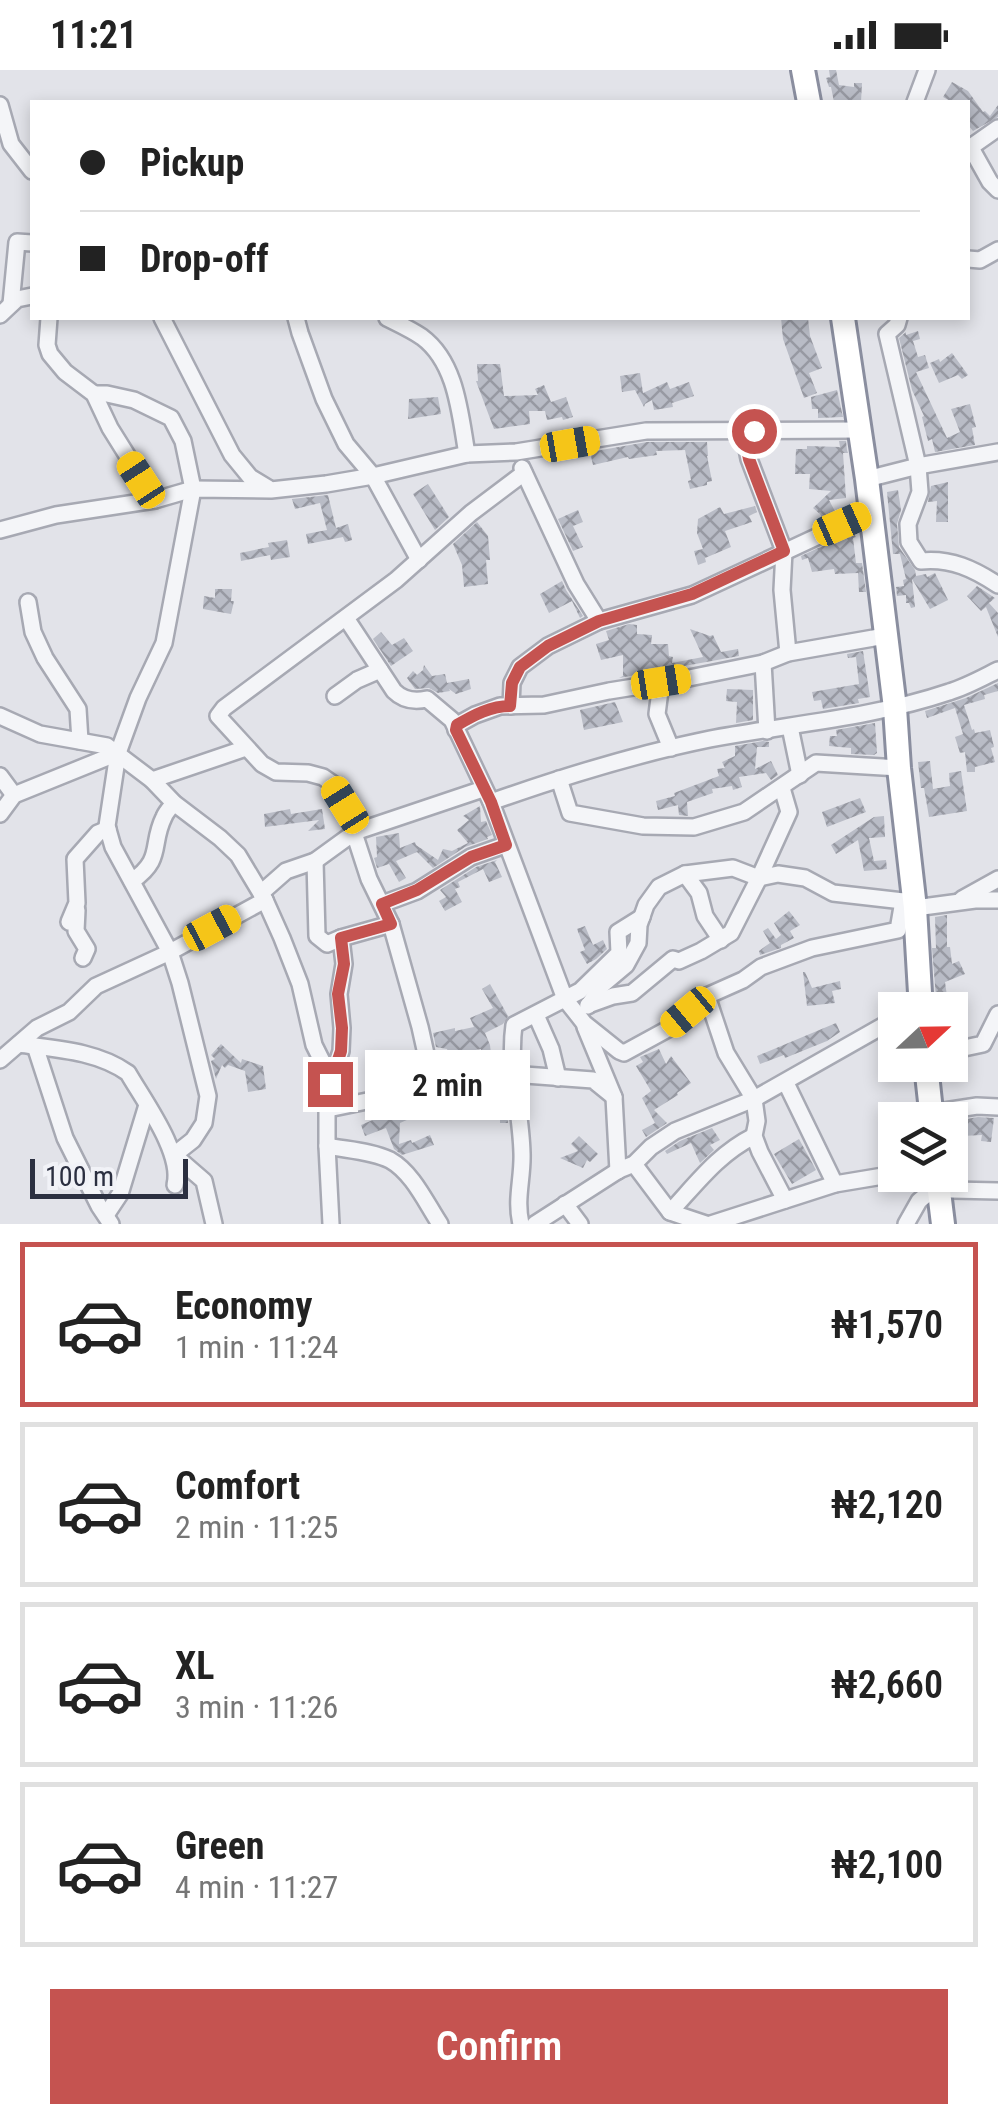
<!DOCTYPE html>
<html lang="en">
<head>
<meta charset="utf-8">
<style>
  :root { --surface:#fff; --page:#f6f6f6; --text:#222; --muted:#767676; --line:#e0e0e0; --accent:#c55350 }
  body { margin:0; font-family:"Roboto Condensed",sans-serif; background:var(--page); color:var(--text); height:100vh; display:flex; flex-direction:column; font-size:38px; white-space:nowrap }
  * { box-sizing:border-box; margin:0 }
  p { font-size:32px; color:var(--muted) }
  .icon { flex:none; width:55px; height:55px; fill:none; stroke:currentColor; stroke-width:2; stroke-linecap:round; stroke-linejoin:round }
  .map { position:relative; height:1154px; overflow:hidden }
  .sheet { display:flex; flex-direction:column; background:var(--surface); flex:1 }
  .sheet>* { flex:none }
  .top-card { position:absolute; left:30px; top:30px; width:940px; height:220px; border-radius:0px; box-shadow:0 5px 15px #0003; display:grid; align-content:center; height:220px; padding:0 50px; background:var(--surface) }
  .needle { width:65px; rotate:68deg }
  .buttons { position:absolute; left:878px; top:922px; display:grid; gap:20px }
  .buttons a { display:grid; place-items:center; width:90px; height:90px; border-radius:0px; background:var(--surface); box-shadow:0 5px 15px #0003; font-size:50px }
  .scale { position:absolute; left:30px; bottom:25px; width:158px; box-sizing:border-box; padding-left:10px; border:5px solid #2b2f40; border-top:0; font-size:28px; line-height:35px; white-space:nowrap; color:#2b2f40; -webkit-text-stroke:8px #f1f2f7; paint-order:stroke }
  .end { position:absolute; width:45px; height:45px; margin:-22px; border:12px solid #c55350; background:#fff; box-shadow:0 0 0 5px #fff }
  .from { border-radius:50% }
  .bubble { position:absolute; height:70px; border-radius:0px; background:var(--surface); box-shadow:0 5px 15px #0003; font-size:32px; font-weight:600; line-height:70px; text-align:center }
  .car { position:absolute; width:30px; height:60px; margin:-30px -15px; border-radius:12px; box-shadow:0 0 8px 2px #0007; background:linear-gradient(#f5c518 24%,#345 0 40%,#f5c518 0 76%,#345 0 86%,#f5c518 0) }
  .top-card b { display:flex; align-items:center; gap:35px; height:95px; font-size:38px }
  .top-card b+b { border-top:2px solid var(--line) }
  .top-card i { width:25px; height:25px; background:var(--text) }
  ul { padding:18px 0 0; list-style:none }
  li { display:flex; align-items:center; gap:30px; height:165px; margin:0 20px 15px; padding:0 30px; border:5px solid var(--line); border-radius:0px }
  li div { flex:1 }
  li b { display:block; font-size:38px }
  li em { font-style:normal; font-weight:600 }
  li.current { border-color:var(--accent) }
  li>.icon { width:90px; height:90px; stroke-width:1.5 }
  .button { display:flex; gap:20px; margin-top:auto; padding:20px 50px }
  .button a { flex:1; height:115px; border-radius:0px; background:var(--accent); color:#fff; font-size:40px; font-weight:600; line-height:115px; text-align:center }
  .status { display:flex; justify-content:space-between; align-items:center; height:70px; padding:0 50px; background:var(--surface); direction:ltr }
  .status svg { height:28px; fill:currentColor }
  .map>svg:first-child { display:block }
  .building { fill:url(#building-cross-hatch) }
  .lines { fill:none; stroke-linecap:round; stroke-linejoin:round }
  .minor-casing { stroke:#a7a9b3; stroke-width:20 }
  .highway-casing { stroke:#8a8e9f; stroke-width:28 }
  .minor { stroke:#f4f5f8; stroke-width:15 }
  .highway { stroke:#fff; stroke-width:22 }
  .route { stroke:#c55350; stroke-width:12 }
</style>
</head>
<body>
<div class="status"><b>11:21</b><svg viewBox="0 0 49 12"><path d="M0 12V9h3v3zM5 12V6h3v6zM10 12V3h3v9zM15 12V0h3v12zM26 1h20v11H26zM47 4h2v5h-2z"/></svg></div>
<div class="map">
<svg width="998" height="1154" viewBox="0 0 998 1154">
  <defs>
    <pattern id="building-cross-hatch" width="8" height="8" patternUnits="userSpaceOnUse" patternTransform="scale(2.5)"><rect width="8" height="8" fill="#b9bcc6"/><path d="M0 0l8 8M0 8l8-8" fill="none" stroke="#9799a2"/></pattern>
  </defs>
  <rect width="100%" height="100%" fill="#e2e3e9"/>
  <g class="building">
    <path d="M829 0H836L839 15 854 17V13H862L861 32H834L831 17H829L826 8 830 7Z"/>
    <path d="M952 12 968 21 983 42 985 41 990 46 998 35V47L973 61 968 55V32H952L943 27Z"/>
    <path d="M781 248H808L810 266 822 298 809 303 817 323 804 328 783 269Z"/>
    <path d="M918 261 920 269 913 271 918 287 925 285 929 298 916 302 947 368 960 362 951 339 970 334 976 357 972 358 975 375 935 382 932 369 928 371 922 347 924 346 912 320 899 268 906 262V265Z"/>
    <path d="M952 283 968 305 962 309 958 305 939 313 930 293 939 289 940 292Z"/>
    <path d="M477 294H500L504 326 538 325 535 319 544 315 551 332 566 327 573 347 563 350 562 347 547 350 545 341H529L530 354 494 359 476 311H478Z"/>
    <path d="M640 303 643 323 667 312 670 319 689 312 694 326 672 333 673 337 654 340 652 330 645 334 644 337 635 320 622 322 620 306Z"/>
    <path d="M837 320 843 347 818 348V339H812L811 327Z"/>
    <path d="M438 327 441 344 408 349 409 329Z"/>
    <path d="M839 371H846L847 380 848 383H843L846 428 829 430 837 445 824 451 820 444 813 438 831 421 809 419 810 404H795L796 379H807V376L840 377Z"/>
    <path d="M647 372H707L708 386H707L712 411 707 412V415L690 419 688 411 691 410 685 380 656 381 657 385 629 389 628 387 593 395 590 382Z"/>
    <path d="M948 412V452H936L937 431 928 432 931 416Z"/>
    <path d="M428 414 449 447 435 460 413 424Z"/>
    <path d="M898 420 901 440 897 454 899 477 915 500 916 506 926 504 927 507 935 503 948 530 930 539 912 509 915 537 911 538 909 533H906V525L897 526 896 517 904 516 903 510 906 509 900 484H893L887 422Z"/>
    <path d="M328 425 336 458 348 454 352 470 345 472 343 467 308 474 306 464 327 460 320 433 295 439 292 429Z"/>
    <path d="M755 436 757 442 749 446 752 452 725 461 731 477 705 488 706 492 698 495 694 481 703 479 697 463 698 449 720 437 724 444Z"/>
    <path d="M578 440 583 452 573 456 583 477 573 481 558 449Z"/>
    <path d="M477 452 488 466 490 490H486L488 514 464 517 462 495 453 474Z"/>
    <path d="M853 462 856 467 853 468 856 493H862L866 522H859L858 503 835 504 834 499 812 502 808 488 802 490 801 486Z"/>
    <path d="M287 470 290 487 271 490 270 485 241 491 240 483 269 477 268 473Z"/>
    <path d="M562 511 566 520 583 546 580 548 572 531 549 543 540 524Z"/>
    <path d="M977 516 995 528 989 533 998 543V567L986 537 981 541 967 526Z"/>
    <path d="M215 519H232L231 531H234L231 544 203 539 204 526 215 528Z"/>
    <path d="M629 554 637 555V564L652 565 651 574H668L669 586 673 587 672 593 703 587 690 559 710 566 713 565 721 582 738 579 739 586 619 608 623 606V585L601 590 596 574 609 570 606 561Z"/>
    <path d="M381 562 392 575 404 568 413 581 391 596 373 569Z"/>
    <path d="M863 581 870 627 858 629 859 633 823 639 821 630 814 631 812 622 859 614 856 587 848 588 847 584Z"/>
    <path d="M424 595 432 606 445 604 447 613 469 609 471 619 456 624 449 619 450 621 438 623 429 618 415 619 407 608 413 601 417 605 423 600Z"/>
    <path d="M998 613V621L984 625 985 629 964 635 972 660 974 659 975 663 990 660 994 677 991 678 995 692 975 697V702H967L965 682 960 683 955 667 963 664 955 638 927 648 925 641 966 628Z"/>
    <path d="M727 619 753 620V650L736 653 737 632 726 631Z"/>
    <path d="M615 632 623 652 584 660 580 640Z"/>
    <path d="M875 653 877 683 874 685 851 684V678L829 676 830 666H837L836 660Z"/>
    <path d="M763 671 769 672V677H757L755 699 771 691 778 705 771 710 766 703 739 707 742 717 733 720 732 716 712 719 713 723 687 732 688 746 679 745 678 735 658 740 656 731 675 726 674 723 719 706 717 699 725 698 722 692 735 686V676Z"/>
    <path d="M930 691 933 719 950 716 949 703 961 701 967 741 929 747 924 718H921L918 692Z"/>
    <path d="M860 728 866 742 827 757 822 742Z"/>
    <path d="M480 736 481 752 486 751 492 765 487 767 488 769 465 777 433 798 417 782 396 791 406 808 399 812 389 794 377 798 374 788 377 787 376 767 399 763 400 778 415 772 416 775 438 790 443 779 452 781 468 773 457 760 469 750 463 746Z"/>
    <path d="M290 739 291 744 322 739 325 759 308 761 319 750 265 757 264 744Z"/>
    <path d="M884 746 885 767 869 768 874 791 886 790 887 799 864 801 858 770 836 784 831 775 874 747Z"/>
    <path d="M497 790 495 792 502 807 489 812 483 799 458 812 460 817 455 819 462 832 445 841 439 831 446 827 440 820 476 797Z"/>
    <path d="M789 841 800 855 790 861 794 868 781 875V878L760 885 759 881 770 873 763 861 768 858 776 869 781 865 774 853Z"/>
    <path d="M947 845V877H950L952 894 959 891 965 904 945 912 949 940H937L932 878H936L935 847Z"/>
    <path d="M585 856 593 875 603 870 607 879 596 889 587 894 580 882 585 880 577 859Z"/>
    <path d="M803 902H805L812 918 840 911 841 919 832 921 835 933 807 936Z"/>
    <path d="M490 914 508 946 503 954 485 963 490 975 492 992 482 994 481 979 449 985 447 979 436 977 433 963 455 958V961L474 957 470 948 493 938 482 919Z"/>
    <path d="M836 953 840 962 827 971 785 988 784 985 760 994 757 986Z"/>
    <path d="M221 974 241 993 242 989 263 996 266 1019 248 1022 245 1001 228 995 225 998 222 995 216 1009 211 991 215 989 211 985Z"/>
    <path d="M659 979 666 994 671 986 691 1013 677 1023 678 1025 654 1040 667 1053 646 1067 642 1060 655 1053 642 1028 651 1021 636 996 643 992 640 987Z"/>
    <path d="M497 1014 504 1015 508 1053H500V1039L479 1043V1039L467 1043 463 1027 481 1022 480 1016Z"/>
    <path d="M404 1036 409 1049 400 1053 399 1074 411 1070 412 1073 430 1065 434 1075 402 1085 394 1079 386 1058 365 1066 361 1055 382 1046 383 1040 388 1042Z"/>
    <path d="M978 1047 994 1048 991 1072 981 1071 982 1065 962 1066 961 1050Z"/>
    <path d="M712 1058 720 1070 710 1075 714 1080 700 1093 691 1073 667 1084 665 1081 680 1071Z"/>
    <path d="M579 1066 598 1084 590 1092 587 1090 583 1098 560 1088 578 1081 571 1074Z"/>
    <path d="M799 1069 816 1100 792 1114 774 1084Z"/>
  </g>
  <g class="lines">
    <g class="minor-casing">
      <g id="minor">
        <path d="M915 32 927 0"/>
        <path d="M0 35 11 74 32 101"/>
        <path d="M971 78 990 112 998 120"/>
        <path d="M968 79 998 58"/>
        <path d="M968 189 980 190 998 180"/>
        <path d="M11 234 17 172 32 173"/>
        <path d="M0 245 17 229 32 226"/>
        <path d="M49 248 47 275 50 284 65 302 94 324 110 358 155 430"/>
        <path d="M162 248 232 385 250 407 268 418"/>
        <path d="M296 248 300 263 324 329 346 374 373 406 419 490"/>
        <path d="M387 248C399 254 412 260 422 267 457 293 460 345 467 384"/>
        <path d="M899 248 897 255 887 264 918 396 920 422 908 454 909 472 921 491C951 488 974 499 998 515"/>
        <path d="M94 324H107L134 330 171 348 183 371 193 419 164 573 138 628 118 683 107 756 113 777 170 882 180 913 208 1026 204 1053 193 1070 174 1085"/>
        <path d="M754 361 747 379 749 389 784 481 782 520 788 583"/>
        <path d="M522 398 576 514 599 551"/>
        <path d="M867 409 918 396 998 382"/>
        <path d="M0 460 56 445 155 430 193 419 271 420 326 414 373 406 467 384 516 382 646 361 860 360"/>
        <path d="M28 532 33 562 45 588 78 639 80 671"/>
        <path d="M346 548 394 621C403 630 414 632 427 629L452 650 491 732 565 929 584 953 619 981 624 983 668 959 707 926 743 910 761 897 812 878 898 860 903 831"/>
        <path d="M763 593 767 661"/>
        <path d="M661 613 657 644 671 678"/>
        <path d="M335 626 357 610 380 600"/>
        <path d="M511 636 512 613 520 597 548 576 599 551 692 525 870 442"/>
        <path d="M0 646 40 664 107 676 152 710 174 733 220 768 238 785 265 830 282 868 300 914 314 975 325 997 330 1014 327 1023V1076L331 1154"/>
        <path d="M790 657 800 705"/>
        <path d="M456 660 457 655 475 645 500 636 544 635 609 621 684 609 763 593 788 583 885 566"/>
        <path d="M0 706 14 725"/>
        <path d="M559 709 570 743 643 756 694 757 744 742 816 693 899 698"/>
        <path d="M152 710 246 678"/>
        <path d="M491 732C562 707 636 684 710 669 790 654 872 648 949 622 966 617 982 608 998 600"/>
        <path d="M0 744 14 725 118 683"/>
        <path d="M315 791 317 866 327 874 341 868"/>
        <path d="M685 804 699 823 705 846 721 870"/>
        <path d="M132 811C164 789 150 775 164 747 166 742 170 738 174 733"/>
        <path d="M261 823 286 801 315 791 355 762 483 719"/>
        <path d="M962 829 998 809"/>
        <path d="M382 834 417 821 471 787 505 775"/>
        <path d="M77 840 76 861 87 879 83 888"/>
        <path d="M69 852 77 833 75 789 98 763 108 759"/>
        <path d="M707 926 726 983 754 1029 757 1051 754 1066 760 1082 785 1130"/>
        <path d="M588 935 613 926 632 923 673 889 679 891 701 881 731 863 759 808 789 742 782 718"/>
        <path d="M588 936 601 916 626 895 638 873 639 855 646 835 659 817 685 804 733 798 759 808 778 804 805 808 833 823 903 831 915 838 975 830H998"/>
        <path d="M536 945 551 979 558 1008"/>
        <path d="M585 957 614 1027 618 1101"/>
        <path d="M19 974C56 979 97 981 128 1003 144 1031 183 1083 175 1115"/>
        <path d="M35 976 65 1068 99 1136 111 1154"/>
        <path d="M950 981 983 974 998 944"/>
        <path d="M0 990 37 958 69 942 96 916 170 882 265 830"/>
        <path d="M432 1011 420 957 391 854 369 809 345 735 333 714 323 707 308 703 276 702 262 694 218 646 224 638 396 510 471 443 524 403"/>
        <path d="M786 1013 835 1114"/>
        <path d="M330 1014 341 981 342 958 339 924 344 894 341 868 391 854"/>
        <path d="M328 1039 401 1024 432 1011 497 1003 593 1010 614 1027"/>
        <path d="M931 1043 977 1036 998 1037"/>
        <path d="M327 1076C347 1080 372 1081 390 1090 413 1103 426 1133 440 1154"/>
        <path d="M174 1085 204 1111 214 1154"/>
        <path d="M634 1094 670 1142 706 1154"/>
        <path d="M922 1105 938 1109 952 1120 998 1121"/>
        <path d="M565 1134 580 1154"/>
        <path d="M670 1142C697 1113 718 1084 754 1066"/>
        <path d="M106 1145 120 1124 147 1035"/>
        <path d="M521 1154C515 1129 523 1108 522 1083 521 1040 508 998 514 955L580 921 619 883 618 862 642 847"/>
        <path d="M535 1154 619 1100 634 1094 651 1077 675 1061 754 1029 895 949"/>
        <path d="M711 1154 835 1114 895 1104"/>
        <path d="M906 1154 919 1131 938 1115"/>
      </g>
    </g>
    <g class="highway-casing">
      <g id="highway">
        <path d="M803 0 809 32"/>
        <path d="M843 248 867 409 895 638 899 698 915 838 921 940"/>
        <path d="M926 995 932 1050"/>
        <path d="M937 1105 943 1154"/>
      </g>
    </g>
    <use href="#minor" class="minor"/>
    <use href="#highway" class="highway"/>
  </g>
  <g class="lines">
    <path class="route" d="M330 1014 341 981 342 958 338 924 344 894 341 868 391 854 382 834 417 820 471 787 506 775 491 732 456 660 457 655C474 645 491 636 510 636L512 613 520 597 548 576 599 551 692 524 784 481 749 389 747 379 754 361"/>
  </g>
</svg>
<div class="buttons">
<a><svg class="needle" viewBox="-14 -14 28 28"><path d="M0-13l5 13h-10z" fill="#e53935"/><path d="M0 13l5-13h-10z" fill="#767676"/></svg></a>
<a><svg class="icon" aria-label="layers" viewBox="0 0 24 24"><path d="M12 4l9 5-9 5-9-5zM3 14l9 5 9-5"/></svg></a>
</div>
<div class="scale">100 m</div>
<i class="end from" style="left:754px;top:361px"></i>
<i class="end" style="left:330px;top:1014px"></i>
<div class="bubble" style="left:365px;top:980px;width:165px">2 min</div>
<i class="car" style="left:570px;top:374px;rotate:80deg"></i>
<i class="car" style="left:141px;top:410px;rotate:327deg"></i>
<i class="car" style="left:842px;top:454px;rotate:66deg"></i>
<i class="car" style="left:661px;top:612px;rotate:81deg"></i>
<i class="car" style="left:345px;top:735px;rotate:328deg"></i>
<i class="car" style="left:212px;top:858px;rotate:62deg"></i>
<i class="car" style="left:688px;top:942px;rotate:230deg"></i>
<div class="top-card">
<b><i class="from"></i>Pickup</b>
<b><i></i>Drop-off</b>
</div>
</div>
<section class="sheet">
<ul>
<li class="current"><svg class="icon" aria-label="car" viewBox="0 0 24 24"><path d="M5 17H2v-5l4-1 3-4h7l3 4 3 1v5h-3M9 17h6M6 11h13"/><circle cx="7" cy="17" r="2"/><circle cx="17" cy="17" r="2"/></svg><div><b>Economy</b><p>1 min · 11:24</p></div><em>₦1,570</em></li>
<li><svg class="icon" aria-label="car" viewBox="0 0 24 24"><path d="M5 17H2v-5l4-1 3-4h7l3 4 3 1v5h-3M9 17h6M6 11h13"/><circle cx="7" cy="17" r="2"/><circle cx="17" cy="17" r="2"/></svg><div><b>Comfort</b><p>2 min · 11:25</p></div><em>₦2,120</em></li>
<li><svg class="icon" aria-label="car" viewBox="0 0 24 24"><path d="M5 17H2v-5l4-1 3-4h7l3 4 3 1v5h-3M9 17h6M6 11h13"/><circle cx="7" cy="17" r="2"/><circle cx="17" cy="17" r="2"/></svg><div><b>XL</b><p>3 min · 11:26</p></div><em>₦2,660</em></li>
<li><svg class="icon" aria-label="car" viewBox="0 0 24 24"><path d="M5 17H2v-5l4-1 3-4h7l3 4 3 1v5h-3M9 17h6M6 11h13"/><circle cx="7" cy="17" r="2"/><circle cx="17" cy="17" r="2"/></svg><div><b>Green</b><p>4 min · 11:27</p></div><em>₦2,100</em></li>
</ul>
<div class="button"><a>Confirm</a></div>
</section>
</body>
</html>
